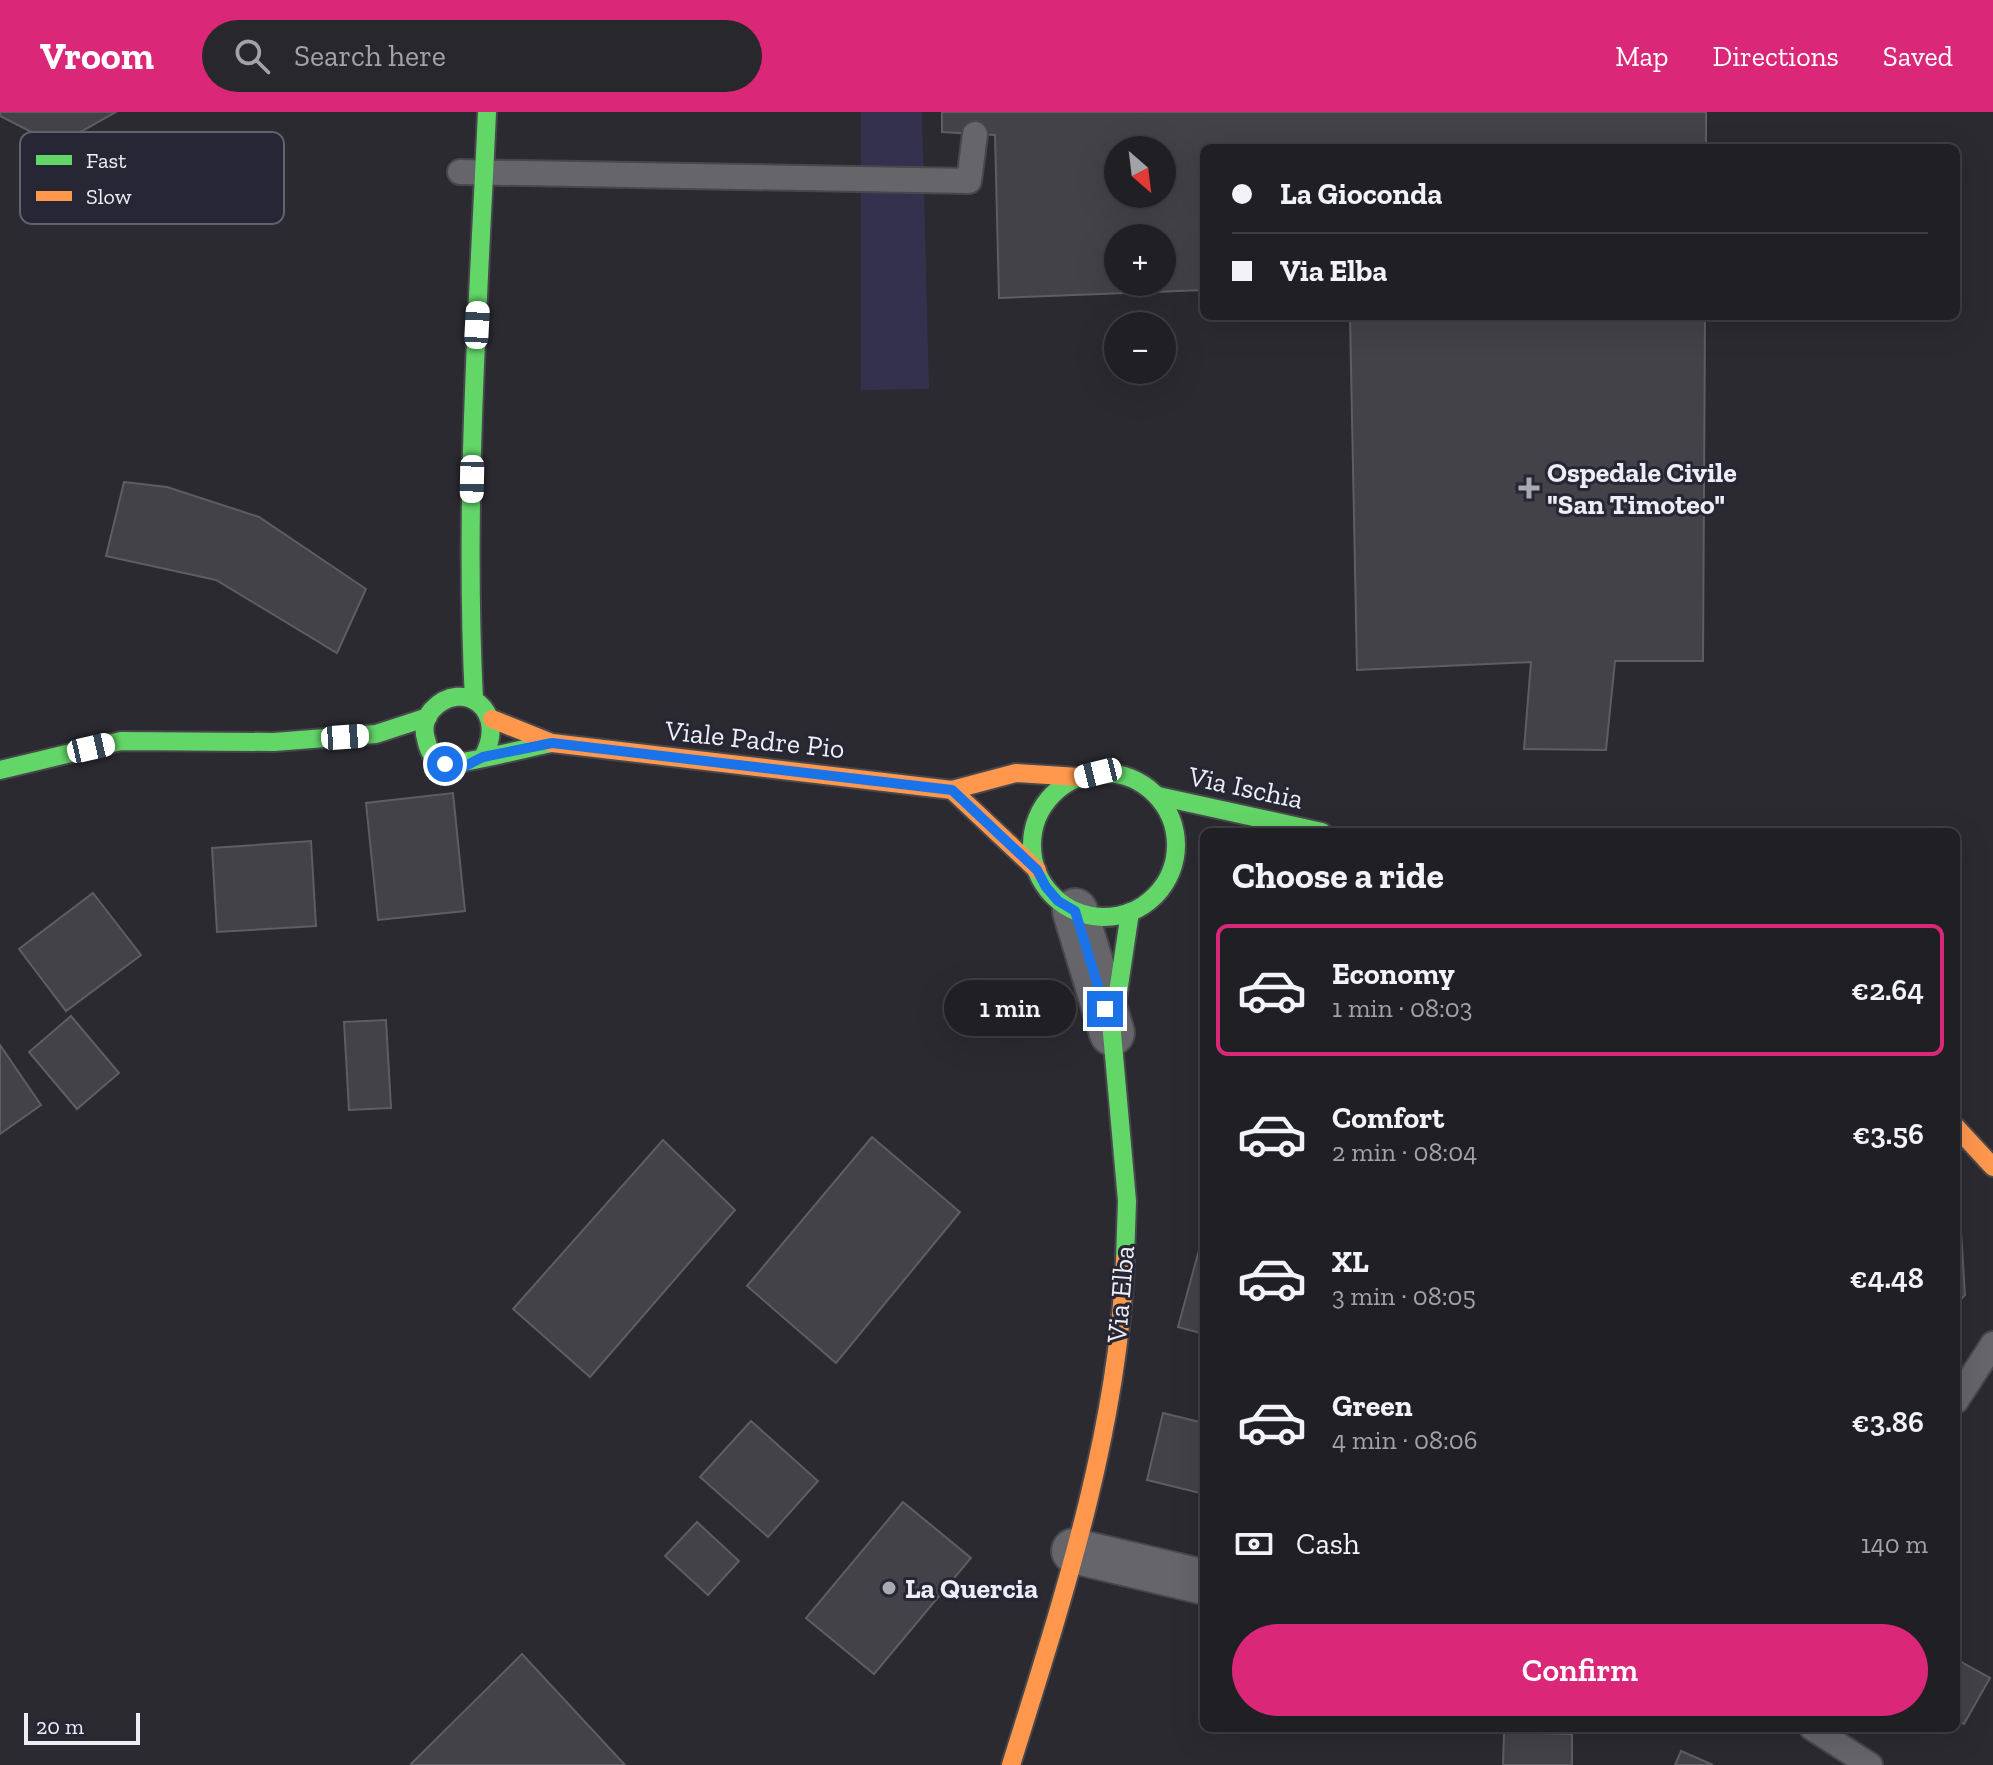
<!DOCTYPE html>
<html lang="en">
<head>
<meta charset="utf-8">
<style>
  :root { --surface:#202024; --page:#28282c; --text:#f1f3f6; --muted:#a2a3a6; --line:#3d3e41; --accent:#db2777 }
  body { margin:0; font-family:"Zilla Slab",serif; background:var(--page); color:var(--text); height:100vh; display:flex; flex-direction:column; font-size:30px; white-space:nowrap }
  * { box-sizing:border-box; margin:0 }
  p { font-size:26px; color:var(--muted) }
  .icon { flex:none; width:44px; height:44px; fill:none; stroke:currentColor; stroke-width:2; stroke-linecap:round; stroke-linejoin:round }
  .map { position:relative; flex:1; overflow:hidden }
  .panel { position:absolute; left:1200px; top:716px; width:760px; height:904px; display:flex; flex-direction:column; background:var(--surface); border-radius:12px; box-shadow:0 8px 32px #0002,0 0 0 2px var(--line) }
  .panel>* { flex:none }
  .guide { position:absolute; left:1200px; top:32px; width:760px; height:176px; border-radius:12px; box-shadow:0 8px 32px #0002,0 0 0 2px var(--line); display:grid; align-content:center; height:176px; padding:0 32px; background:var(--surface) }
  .needle { width:52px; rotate:152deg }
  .tools { position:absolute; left:1104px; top:24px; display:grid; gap:16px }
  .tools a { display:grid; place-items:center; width:72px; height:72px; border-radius:50%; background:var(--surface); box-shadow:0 8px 32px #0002,0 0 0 2px var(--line); font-size:40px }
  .scale { position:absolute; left:24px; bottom:20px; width:116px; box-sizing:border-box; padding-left:8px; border:4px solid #ecedf6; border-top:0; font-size:22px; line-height:28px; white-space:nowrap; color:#ecedf6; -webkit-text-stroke:6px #272634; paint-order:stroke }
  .end { position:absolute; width:36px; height:36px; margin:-18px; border:10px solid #1a73e8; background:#fff; box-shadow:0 0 0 4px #fff }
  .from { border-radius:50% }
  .bubble { position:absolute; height:56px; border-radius:28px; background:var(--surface); box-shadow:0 8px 32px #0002,0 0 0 2px var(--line); font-size:26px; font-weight:600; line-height:56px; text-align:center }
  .car { position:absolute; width:24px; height:48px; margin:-24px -12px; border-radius:10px; box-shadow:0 0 6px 2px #0007; background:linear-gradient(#fff 24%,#345 0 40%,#fff 0 76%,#345 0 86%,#fff 0) }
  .guide b { display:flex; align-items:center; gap:28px; height:76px; font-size:30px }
  .guide b+b { border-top:2px solid var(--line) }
  .guide i { width:20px; height:20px; background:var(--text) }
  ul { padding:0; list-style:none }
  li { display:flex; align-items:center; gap:24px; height:132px; margin:0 16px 12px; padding:0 16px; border:4px solid transparent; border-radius:12px }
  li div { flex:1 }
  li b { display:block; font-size:30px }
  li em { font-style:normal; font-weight:600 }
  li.active { border-color:var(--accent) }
  li>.icon { width:72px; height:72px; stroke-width:1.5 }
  h2 { padding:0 32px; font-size:36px; line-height:96px }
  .pay { display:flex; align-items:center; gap:20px; height:88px; padding:0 32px; font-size:30px }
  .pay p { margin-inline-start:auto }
  .cta { display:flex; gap:16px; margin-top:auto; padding:16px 32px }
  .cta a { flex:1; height:92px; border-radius:48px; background:var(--accent); color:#fff; font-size:32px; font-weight:600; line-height:92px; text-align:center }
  header { display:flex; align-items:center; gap:48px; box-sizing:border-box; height:112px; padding:0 40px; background:var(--accent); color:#fff }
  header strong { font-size:38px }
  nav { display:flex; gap:44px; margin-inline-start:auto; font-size:28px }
  .search { width:560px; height:72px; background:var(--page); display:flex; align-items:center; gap:20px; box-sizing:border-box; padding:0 28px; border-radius:44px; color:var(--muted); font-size:30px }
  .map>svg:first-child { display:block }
  .green { fill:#33314d }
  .building { fill:#424248; stroke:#5d5d62; stroke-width:2; fill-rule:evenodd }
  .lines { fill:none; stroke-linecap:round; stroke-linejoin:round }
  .lane-casing { stroke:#47474d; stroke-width:28 }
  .street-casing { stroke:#47474d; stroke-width:48 }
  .fast-casing { stroke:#47474d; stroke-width:22 }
  .slow-casing { stroke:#47474d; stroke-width:22 }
  .lane { stroke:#65656a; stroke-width:24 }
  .street { stroke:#65656a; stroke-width:44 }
  .fast { stroke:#63d668; stroke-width:18 }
  .slow { stroke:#ff974d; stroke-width:18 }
  .route { stroke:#1a73e8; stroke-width:10 }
  .poi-dot { fill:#a8a9b1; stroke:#272634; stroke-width:3 }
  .labels { text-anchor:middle; stroke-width:6; stroke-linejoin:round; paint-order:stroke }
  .poi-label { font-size:28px; font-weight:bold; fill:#ecedf6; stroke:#272634; text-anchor:start }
  .street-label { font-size:28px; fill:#ecedf6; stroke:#272634 }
  .key { fill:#272634; stroke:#62626e; stroke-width:2 }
  .key-label { font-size:22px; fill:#ecedf6 }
</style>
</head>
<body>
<header>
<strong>Vroom</strong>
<div class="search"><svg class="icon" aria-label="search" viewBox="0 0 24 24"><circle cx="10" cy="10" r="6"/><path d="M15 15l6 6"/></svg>Search here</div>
<nav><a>Map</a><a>Directions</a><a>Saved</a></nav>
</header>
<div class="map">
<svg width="1993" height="1653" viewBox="0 0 1993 1653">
  <rect width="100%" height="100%" fill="#2a2a30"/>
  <path class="green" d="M861 0H922L929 277 861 278Z"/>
  <g class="building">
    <path d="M0 0H116L57 33 0 4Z"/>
    <path d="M942 0H1706V36H1204V178L999 186 995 23 942 20ZM1118 38H1162V82H1118ZM1118 126H1162V170H1118Z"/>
    <path d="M1350 204H1705L1703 549H1615L1606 638 1524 637 1531 550 1357 558Z"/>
    <path d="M124 370 167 375 259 405 366 477 337 541 216 468 106 444Z"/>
    <path d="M453 681 465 799 378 808 366 691Z"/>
    <path d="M311 729 316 814 217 820 212 736Z"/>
    <path d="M93 781 141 843 66 899 19 837Z"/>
    <path d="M71 904 119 961 77 997 29 940Z"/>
    <path d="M386 908 391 996 349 998 344 910Z"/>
    <path d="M0 933 41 993 0 1022Z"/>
    <path d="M872 1025 960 1100 836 1251 747 1174Z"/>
    <path d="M663 1028 735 1098 590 1265 513 1197Z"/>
    <path d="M1956 1115 1961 1119 1965 1183 1956 1192Z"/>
    <path d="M1199 1138 1204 1139V1222L1178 1215Z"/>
    <path d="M1163 1301 1204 1311V1382L1147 1368Z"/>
    <path d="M751 1309 818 1369 768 1425 700 1365Z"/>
    <path d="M903 1390 971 1446 874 1562 806 1506Z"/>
    <path d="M697 1410 739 1449 708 1483 665 1444Z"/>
    <path d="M522 1542 625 1653H411V1652Z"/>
    <path d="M1956 1547 1990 1566 1964 1612 1956 1608Z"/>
    <path d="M1504 1620 1572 1622V1653H1503Z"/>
    <path d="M1681 1639 1713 1653H1675Z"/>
  </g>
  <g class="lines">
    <g class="lane-casing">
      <g id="lane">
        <path d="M460 60 969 69 975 22"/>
        <path d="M1956 1289 1993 1232"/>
        <path d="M1812 1616 1870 1653"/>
      </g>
    </g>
    <g class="street-casing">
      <g id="street">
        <path d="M1075 799 1112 921"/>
        <path d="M1074 1439 1204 1470"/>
      </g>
    </g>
    <g class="fast-casing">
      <g id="fast">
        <path d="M474 588C464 392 478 196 487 0"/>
        <path d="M483 645C509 598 463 565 432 598 425 606 423 617 426 627 428 637 433 648 443 652 452 655 535 634 552 631"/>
        <path d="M0 658 121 629 274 630 376 622 428 605"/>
        <circle cx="1104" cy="733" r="72"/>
        <path d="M1158 684 1322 720"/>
        <path d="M1125 1148 1127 1089 1112 921 1130 800"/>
      </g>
    </g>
    <g class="slow-casing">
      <g id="slow">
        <path d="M492 607 552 631 952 678 1016 661 1079 665"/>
        <path d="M952 678 1037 758"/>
        <path d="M1956 1015 1993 1055"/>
        <path d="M1011 1653C1062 1490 1118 1320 1125 1148"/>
      </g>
    </g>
    <use href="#lane" class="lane"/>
    <use href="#street" class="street"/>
    <use href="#fast" class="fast"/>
    <use href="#slow" class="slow"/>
  </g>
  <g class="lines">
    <path class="route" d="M445 652 465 654 483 645 552 631 952 678 1037 758 1046 775 1058 789 1075 799 1105 897"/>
  </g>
  <g class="poi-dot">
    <path d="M1525 364h8v8h8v8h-8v8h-8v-8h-8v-8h8z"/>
    <circle cx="889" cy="1476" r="8"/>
  </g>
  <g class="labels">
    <g class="poi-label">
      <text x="1547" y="370">Ospedale Civile<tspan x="1547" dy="32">"San Timoteo"</tspan></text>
      <text x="905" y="1486">La Quercia</text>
    </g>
    <g class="street-label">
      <text transform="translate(755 627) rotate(6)" y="10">Viale Padre Pio</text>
      <text transform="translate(1246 675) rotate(12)" y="10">Via Ischia</text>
      <text transform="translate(1120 1182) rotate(-85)" y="10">Via Elba</text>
    </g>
  </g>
  <rect x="20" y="20" width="264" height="92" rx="12" class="key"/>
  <rect x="36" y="43" width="36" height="10" fill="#63d668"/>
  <rect x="36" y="79" width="36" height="10" fill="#ff974d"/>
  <g class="key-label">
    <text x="86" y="56">Fast</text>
    <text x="86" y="92">Slow</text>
  </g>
</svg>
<div class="tools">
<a><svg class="needle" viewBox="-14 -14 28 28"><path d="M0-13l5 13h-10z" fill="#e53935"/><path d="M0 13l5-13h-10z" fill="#a2a3a6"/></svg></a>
<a>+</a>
<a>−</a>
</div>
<div class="scale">20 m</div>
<i class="end from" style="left:445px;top:652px"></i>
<i class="end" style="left:1105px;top:897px"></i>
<div class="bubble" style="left:944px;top:868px;width:132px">1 min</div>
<i class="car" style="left:477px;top:213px;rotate:3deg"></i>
<i class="car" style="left:472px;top:367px;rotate:181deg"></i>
<i class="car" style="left:345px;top:625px;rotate:86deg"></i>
<i class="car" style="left:91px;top:636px;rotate:77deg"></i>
<i class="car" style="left:1098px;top:661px;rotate:256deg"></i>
<div class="guide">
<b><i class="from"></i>La Gioconda</b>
<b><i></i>Via Elba</b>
</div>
<section class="panel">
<h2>Choose a ride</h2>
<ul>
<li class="active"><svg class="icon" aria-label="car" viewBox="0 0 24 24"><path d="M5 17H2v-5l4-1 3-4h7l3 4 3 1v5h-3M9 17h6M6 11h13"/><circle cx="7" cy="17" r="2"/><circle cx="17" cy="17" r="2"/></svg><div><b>Economy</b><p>1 min · 08:03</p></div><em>€2.64</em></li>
<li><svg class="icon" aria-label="car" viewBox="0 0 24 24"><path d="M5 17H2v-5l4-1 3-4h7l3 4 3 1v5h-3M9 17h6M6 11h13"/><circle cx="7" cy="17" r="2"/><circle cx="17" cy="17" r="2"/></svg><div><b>Comfort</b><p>2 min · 08:04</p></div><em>€3.56</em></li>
<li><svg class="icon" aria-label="car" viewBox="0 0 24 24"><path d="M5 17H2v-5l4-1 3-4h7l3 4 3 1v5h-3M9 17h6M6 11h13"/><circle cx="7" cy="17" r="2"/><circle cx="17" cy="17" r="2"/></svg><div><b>XL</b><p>3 min · 08:05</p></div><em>€4.48</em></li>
<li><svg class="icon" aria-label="car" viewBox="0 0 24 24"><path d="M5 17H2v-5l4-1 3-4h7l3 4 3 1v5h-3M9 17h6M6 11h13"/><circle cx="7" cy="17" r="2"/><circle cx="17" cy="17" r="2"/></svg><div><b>Green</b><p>4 min · 08:06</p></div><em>€3.86</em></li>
</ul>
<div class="pay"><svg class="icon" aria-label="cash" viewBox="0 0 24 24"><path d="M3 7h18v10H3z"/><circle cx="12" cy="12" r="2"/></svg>Cash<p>140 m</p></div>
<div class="cta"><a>Confirm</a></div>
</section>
</div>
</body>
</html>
